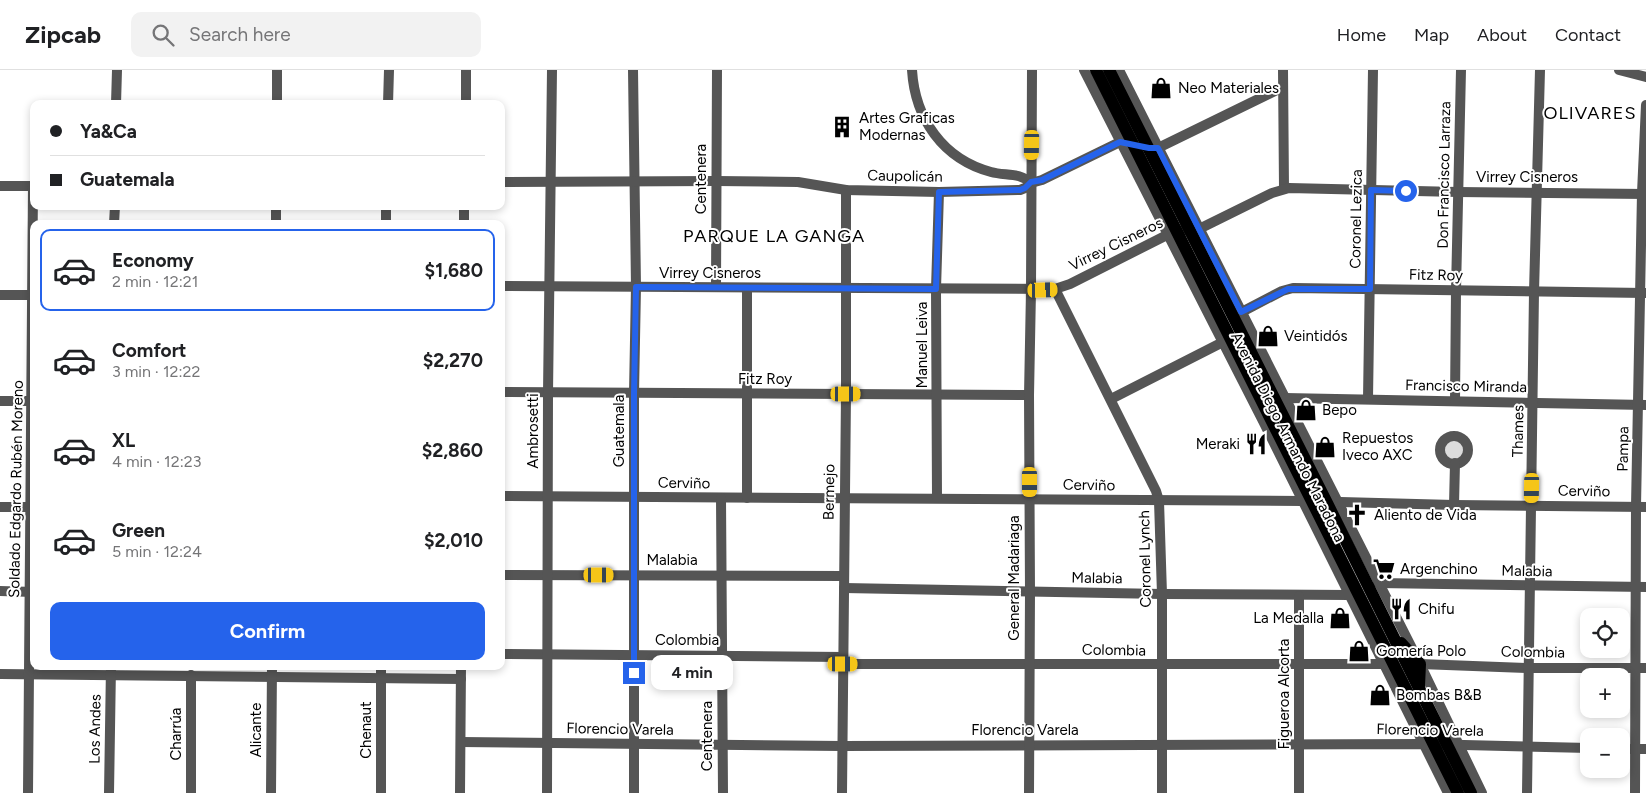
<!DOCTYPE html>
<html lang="en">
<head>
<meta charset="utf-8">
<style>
  :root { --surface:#fff; --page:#f2f2f2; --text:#202124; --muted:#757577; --line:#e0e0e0; --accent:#2563eb }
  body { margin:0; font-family:Figtree,sans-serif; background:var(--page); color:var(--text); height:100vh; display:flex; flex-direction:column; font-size:19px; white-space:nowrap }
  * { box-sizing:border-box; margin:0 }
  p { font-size:16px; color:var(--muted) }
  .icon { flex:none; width:28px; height:28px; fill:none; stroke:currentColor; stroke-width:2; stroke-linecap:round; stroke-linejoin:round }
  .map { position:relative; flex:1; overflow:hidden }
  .details { position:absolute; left:30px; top:150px; width:475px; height:450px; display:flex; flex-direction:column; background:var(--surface); border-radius:10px; box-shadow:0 2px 8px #0003 }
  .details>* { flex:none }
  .hud { position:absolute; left:30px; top:30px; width:475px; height:110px; border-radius:10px; box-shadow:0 2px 8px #0003; display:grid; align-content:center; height:110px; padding:0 20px; background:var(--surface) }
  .tools { position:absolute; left:1580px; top:538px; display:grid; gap:10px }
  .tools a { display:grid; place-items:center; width:50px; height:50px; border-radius:10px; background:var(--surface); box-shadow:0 2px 8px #0003; font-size:25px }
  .end { position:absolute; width:22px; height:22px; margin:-11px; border:6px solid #2563eb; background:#fff; box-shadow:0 0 0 2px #fff }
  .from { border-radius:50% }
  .bubble { position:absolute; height:35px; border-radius:10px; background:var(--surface); box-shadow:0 2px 8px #0003; font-size:16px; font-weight:700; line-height:35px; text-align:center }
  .car { position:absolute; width:15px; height:30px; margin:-15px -8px; border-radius:6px; box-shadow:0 0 4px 1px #0007; background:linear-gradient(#f5c518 24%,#345 0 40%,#f5c518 0 76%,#345 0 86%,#f5c518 0) }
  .hud b { display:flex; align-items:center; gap:18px; height:48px; font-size:19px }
  .hud b+b { border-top:1px solid var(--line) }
  .hud i { width:12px; height:12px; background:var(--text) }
  ul { padding:9px 0 0; list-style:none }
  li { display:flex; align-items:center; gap:15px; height:82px; margin:0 10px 8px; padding:0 10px; border:2px solid transparent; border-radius:10px }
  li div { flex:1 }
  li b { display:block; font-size:19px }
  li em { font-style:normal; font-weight:700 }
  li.active { border-color:var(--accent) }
  li>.icon { width:45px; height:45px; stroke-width:1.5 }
  .button { display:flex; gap:10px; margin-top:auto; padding:10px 20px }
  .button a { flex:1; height:58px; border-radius:10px; background:var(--accent); color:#fff; font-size:20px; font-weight:700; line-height:58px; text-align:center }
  header { display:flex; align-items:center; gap:30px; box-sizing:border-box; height:70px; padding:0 25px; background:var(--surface); border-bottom:1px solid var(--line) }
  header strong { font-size:24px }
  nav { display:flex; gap:28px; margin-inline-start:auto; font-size:18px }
  .search { width:350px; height:45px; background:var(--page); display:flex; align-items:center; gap:12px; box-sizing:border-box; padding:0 18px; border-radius:10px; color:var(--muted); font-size:19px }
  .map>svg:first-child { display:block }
  .green { fill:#dcdcdc }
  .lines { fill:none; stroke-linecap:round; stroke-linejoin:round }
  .major-casing { stroke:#dbdbdb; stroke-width:14 }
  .minor { stroke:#555; stroke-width:10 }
  .major { stroke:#000; stroke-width:12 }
  .route { stroke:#2563eb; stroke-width:6 }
  .labels { text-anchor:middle; stroke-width:4; stroke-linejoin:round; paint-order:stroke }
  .poi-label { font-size:15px; fill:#000; stroke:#fff; text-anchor:start }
  .street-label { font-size:15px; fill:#000; stroke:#fff }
  .quarter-label { font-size:18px; letter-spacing:1px; fill:#000; stroke:#fff }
</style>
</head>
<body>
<header>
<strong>Zipcab</strong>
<div class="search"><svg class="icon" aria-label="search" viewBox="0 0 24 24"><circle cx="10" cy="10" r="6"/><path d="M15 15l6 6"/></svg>Search here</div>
<nav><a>Home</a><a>Map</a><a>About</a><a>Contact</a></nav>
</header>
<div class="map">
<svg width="1646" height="723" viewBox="0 0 1646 723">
  <rect width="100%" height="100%" fill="#fff"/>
  <circle class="green" cx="1454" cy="380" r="9"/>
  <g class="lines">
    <g class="major-casing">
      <g id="major">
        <path d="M1096 0 1458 723"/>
        <path d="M1109 0 1327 433 1471 723"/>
        <path d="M1401 573 1420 594 1419 616"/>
      </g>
    </g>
    <g class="minor">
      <path d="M633 0 636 217 634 323V723"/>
      <path d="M912 0C915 49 943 89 991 102 1005 106 1020 102 1031 113"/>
      <path d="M1084 0 1263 351 1448 723"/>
      <path d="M1119 0 1420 594 1482 723"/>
      <path d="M1283 0 1284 118"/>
      <path d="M1619 0 1646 7"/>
      <path d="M116 34 117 0"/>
      <path d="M277 34V0"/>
      <path d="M388 34 389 0"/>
      <path d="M466 34V0"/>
      <path d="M1152 78H1158L1283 17"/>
      <path d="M501 112 716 111 798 112 846 120 939 122 1020 120 1025 118 1031 113 1042 110 1120 72 1126 73"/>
      <path d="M0 116H34"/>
      <path d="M114 154 115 136"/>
      <path d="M276 154V136"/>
      <path d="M386 154V136"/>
      <path d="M464 154V136"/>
      <path d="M501 216 1055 219 1070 214 1169 164 1176 161 1199 159 1272 123 1289 118 1458 122 1646 124"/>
      <path d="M716 217 717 0"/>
      <path d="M1055 219 1156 421 1159 431 1162 524V723"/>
      <path d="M0 225H34"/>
      <path d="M1236 245 1282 221 1293 218 1645 223"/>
      <path d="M501 322 1029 325"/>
      <path d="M1285 328 1646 335"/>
      <path d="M1111 329 1223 272"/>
      <path d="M1368 329 1373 0"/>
      <path d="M0 331H34"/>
      <path d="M1455 331 1456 220 1461 0"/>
      <circle cx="1454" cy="380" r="14"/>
      <path d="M501 426 1303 431 1454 435 1646 437"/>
      <path d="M721 428 723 723"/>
      <path d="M747 428V218"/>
      <path d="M937 428 936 219 939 122"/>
      <path d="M1454 435 1455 393"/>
      <path d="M0 437H34"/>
      <path d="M501 505 843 506"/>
      <path d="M1378 513 1646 517"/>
      <path d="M844 518 1162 524 1350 525"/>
      <path d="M0 521 34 522"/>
      <path d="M501 584 843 587"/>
      <path d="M843 594H1385"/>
      <path d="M1420 594 1528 598H1646"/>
      <path d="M381 596V723"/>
      <path d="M0 604 461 609"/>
      <path d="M461 672 842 676 1423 674 1589 678"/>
      <path d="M1621 679H1646"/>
      <path d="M28 723 33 116"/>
      <path d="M109 723 111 596"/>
      <path d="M191 723V605"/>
      <path d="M271 723 272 596"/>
      <path d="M460 723 461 596"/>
      <path d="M547 723 548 323 552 0"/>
      <path d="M842 723 846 324V120"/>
      <path d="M1029 723 1030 522 1029 325 1031 220 1032 0"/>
      <path d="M1299 723V526"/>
      <path d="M1527 723 1534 222 1540 0"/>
      <path d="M1635 723 1636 436 1642 123 1646 35"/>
    </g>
    <use href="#major" class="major"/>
  </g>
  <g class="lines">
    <path class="route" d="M634 603V324L636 217 936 219 939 122 1020 120 1025 118 1031 112 1042 110 1120 72 1149 78H1158L1241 242 1288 219H1370L1371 120 1406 121"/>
  </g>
  <defs>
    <g id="shop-bare" transform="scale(1.725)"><path d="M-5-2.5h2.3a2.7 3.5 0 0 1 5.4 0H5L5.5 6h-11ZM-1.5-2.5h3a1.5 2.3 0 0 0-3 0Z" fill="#000" stroke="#fff" stroke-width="2.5" paint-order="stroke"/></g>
    <g id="building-bare" transform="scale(1.725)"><path d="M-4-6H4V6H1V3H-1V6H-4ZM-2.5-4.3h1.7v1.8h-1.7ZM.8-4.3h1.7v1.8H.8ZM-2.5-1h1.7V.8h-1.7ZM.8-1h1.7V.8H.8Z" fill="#000" stroke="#fff" stroke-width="2.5" paint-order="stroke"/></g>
    <g id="restaurant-bare" transform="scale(1.725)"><path d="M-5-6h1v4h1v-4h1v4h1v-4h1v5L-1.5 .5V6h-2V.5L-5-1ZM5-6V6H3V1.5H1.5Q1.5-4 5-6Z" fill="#000" stroke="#fff" stroke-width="2.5" paint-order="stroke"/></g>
    <g id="church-bare" transform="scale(1.725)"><path d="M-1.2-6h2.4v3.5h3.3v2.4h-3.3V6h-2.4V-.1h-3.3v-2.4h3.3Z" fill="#000" stroke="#fff" stroke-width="2.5" paint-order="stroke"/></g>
    <g id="supermarket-bare" transform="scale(1.725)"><path d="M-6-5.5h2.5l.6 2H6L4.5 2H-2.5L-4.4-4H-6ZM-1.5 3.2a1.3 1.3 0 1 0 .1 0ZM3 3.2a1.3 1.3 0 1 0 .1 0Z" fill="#000" stroke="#fff" stroke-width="2.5" paint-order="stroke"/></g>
  </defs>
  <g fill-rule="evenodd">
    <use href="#shop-bare" x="1161" y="18"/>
    <use href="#building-bare" x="842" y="57"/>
    <use href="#shop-bare" x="1268" y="266"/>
    <use href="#shop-bare" x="1306" y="340"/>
    <use href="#restaurant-bare" x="1256" y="374"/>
    <use href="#shop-bare" x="1325" y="377"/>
    <use href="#church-bare" x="1357" y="445"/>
    <use href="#supermarket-bare" x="1384" y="499"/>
    <use href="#restaurant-bare" x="1401" y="539"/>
    <use href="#shop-bare" x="1340" y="548"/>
    <use href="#shop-bare" x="1359" y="581"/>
    <use href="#shop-bare" x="1380" y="625"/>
  </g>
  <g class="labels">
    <g class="poi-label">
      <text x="1178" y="23">Neo Materiales</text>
      <text x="859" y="53">Artes Graficas<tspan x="859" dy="17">Modernas</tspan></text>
      <text x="1284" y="271">Veintidós</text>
      <text x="1322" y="345">Bepo</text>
      <text x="1342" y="373">Repuestos<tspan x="1342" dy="17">Iveco AXC</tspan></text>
      <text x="1240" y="379" text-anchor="end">Meraki</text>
      <text x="1374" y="450">Aliento de Vida</text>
      <text x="1400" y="504">Argenchino</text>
      <text x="1418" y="544">Chifu</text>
      <text x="1324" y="553" text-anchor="end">La Medalla</text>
      <text x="1376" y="586">Gomería Polo</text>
      <text x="1396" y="630">Bombas B&amp;B</text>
    </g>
    <g class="street-label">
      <text transform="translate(1444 105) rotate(-89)" y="5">Don Francisco Larraza</text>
      <text transform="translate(905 106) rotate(1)" y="5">Caupolicán</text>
      <text x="1527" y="112">Virrey Cisneros</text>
      <text transform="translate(701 109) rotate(-90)" y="5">Centenera</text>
      <text transform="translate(1356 149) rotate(-89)" y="5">Coronel Lezica</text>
      <text transform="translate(1116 174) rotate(-26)" y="5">Virrey Cisneros</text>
      <text x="710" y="208">Virrey Cisneros</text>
      <text transform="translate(1436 205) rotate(1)" y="5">Fitz Roy</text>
      <text transform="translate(922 275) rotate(-90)" y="5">Manuel Leiva</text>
      <text x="765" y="314">Fitz Roy</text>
      <text transform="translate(1466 316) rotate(1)" y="5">Francisco Miranda</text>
      <text transform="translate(533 361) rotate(-90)" y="5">Ambrosetti</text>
      <text transform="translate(619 361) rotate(-90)" y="5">Guatemala</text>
      <text transform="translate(1518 361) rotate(-89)" y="5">Thames</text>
      <text transform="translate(1288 367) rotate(63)" y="5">Avenida Diego Armando Maradona</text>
      <text transform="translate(1623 379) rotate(-89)" y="5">Pampa</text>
      <text transform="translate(684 413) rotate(1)" y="5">Cerviño</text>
      <text transform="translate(1089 415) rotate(1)" y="5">Cerviño</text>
      <text transform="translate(16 419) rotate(-89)" y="5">Soldado Edgardo Rubén Moreno</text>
      <text transform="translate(1584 421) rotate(1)" y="5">Cerviño</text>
      <text transform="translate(829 422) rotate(-89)" y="5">Bermejo</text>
      <text transform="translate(1145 489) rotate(-91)" y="5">Coronel Lynch</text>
      <text x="672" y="495">Malabia</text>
      <text transform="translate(1527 501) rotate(1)" y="5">Malabia</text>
      <text transform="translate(1014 508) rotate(-90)" y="5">General Madariaga</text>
      <text transform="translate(1097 508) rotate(1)" y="5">Malabia</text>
      <text x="687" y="575">Colombia</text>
      <text transform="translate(1114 580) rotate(1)" y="5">Colombia</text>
      <text transform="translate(1533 582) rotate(1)" y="5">Colombia</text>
      <text transform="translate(1284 624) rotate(-90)" y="5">Figueroa Alcorta</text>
      <text transform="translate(95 659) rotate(-89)" y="5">Los Andes</text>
      <text transform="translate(620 659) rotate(1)" y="5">Florencio Varela</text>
      <text transform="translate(256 660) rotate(-90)" y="5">Alicante</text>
      <text transform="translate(366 660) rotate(-90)" y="5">Chenaut</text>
      <text x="1025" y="665">Florencio Varela</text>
      <text transform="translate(1430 660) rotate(1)" y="5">Florencio Varela</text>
      <text transform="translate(176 664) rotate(-90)" y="5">Charrúa</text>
      <text transform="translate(707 666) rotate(-90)" y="5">Centenera</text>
    </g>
    <g class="quarter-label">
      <text x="1590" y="49">OLIVARES</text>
      <text x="774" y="172">PARQUE LA GANGA</text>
    </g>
  </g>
</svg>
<div class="tools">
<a><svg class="icon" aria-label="locate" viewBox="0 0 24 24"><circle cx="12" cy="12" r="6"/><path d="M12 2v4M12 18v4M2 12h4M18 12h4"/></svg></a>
<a>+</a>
<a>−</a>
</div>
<i class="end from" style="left:1406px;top:121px"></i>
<i class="end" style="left:634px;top:603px"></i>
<div class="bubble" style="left:651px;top:585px;width:82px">4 min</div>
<i class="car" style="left:1032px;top:75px;rotate:181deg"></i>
<i class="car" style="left:1043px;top:220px;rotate:88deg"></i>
<i class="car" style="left:846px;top:324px;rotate:90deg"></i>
<i class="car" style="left:1030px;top:412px;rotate:180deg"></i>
<i class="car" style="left:1532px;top:418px;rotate:181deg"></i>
<i class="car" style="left:599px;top:505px;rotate:90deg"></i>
<i class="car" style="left:843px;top:594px;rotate:90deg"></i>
<div class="hud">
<b><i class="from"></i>Ya&amp;Ca</b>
<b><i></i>Guatemala</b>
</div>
<section class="details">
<ul>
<li class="active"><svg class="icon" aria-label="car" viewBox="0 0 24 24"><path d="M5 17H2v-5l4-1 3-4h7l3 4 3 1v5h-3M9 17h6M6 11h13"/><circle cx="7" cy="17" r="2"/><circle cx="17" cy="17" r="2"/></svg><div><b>Economy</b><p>2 min · 12:21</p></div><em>$1,680</em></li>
<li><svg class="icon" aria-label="car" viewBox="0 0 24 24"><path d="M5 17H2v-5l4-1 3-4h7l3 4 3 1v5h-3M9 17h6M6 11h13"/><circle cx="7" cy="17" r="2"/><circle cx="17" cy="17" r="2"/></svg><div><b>Comfort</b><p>3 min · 12:22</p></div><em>$2,270</em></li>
<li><svg class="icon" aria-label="car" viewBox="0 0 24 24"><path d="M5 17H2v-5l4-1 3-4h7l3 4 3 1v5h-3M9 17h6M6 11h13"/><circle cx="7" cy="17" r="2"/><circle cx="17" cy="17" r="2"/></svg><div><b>XL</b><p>4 min · 12:23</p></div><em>$2,860</em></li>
<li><svg class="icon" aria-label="car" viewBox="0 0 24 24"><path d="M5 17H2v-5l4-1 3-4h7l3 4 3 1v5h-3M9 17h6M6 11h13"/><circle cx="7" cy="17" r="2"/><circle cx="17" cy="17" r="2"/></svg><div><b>Green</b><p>5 min · 12:24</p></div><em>$2,010</em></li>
</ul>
<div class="button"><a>Confirm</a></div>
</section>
</div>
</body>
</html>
